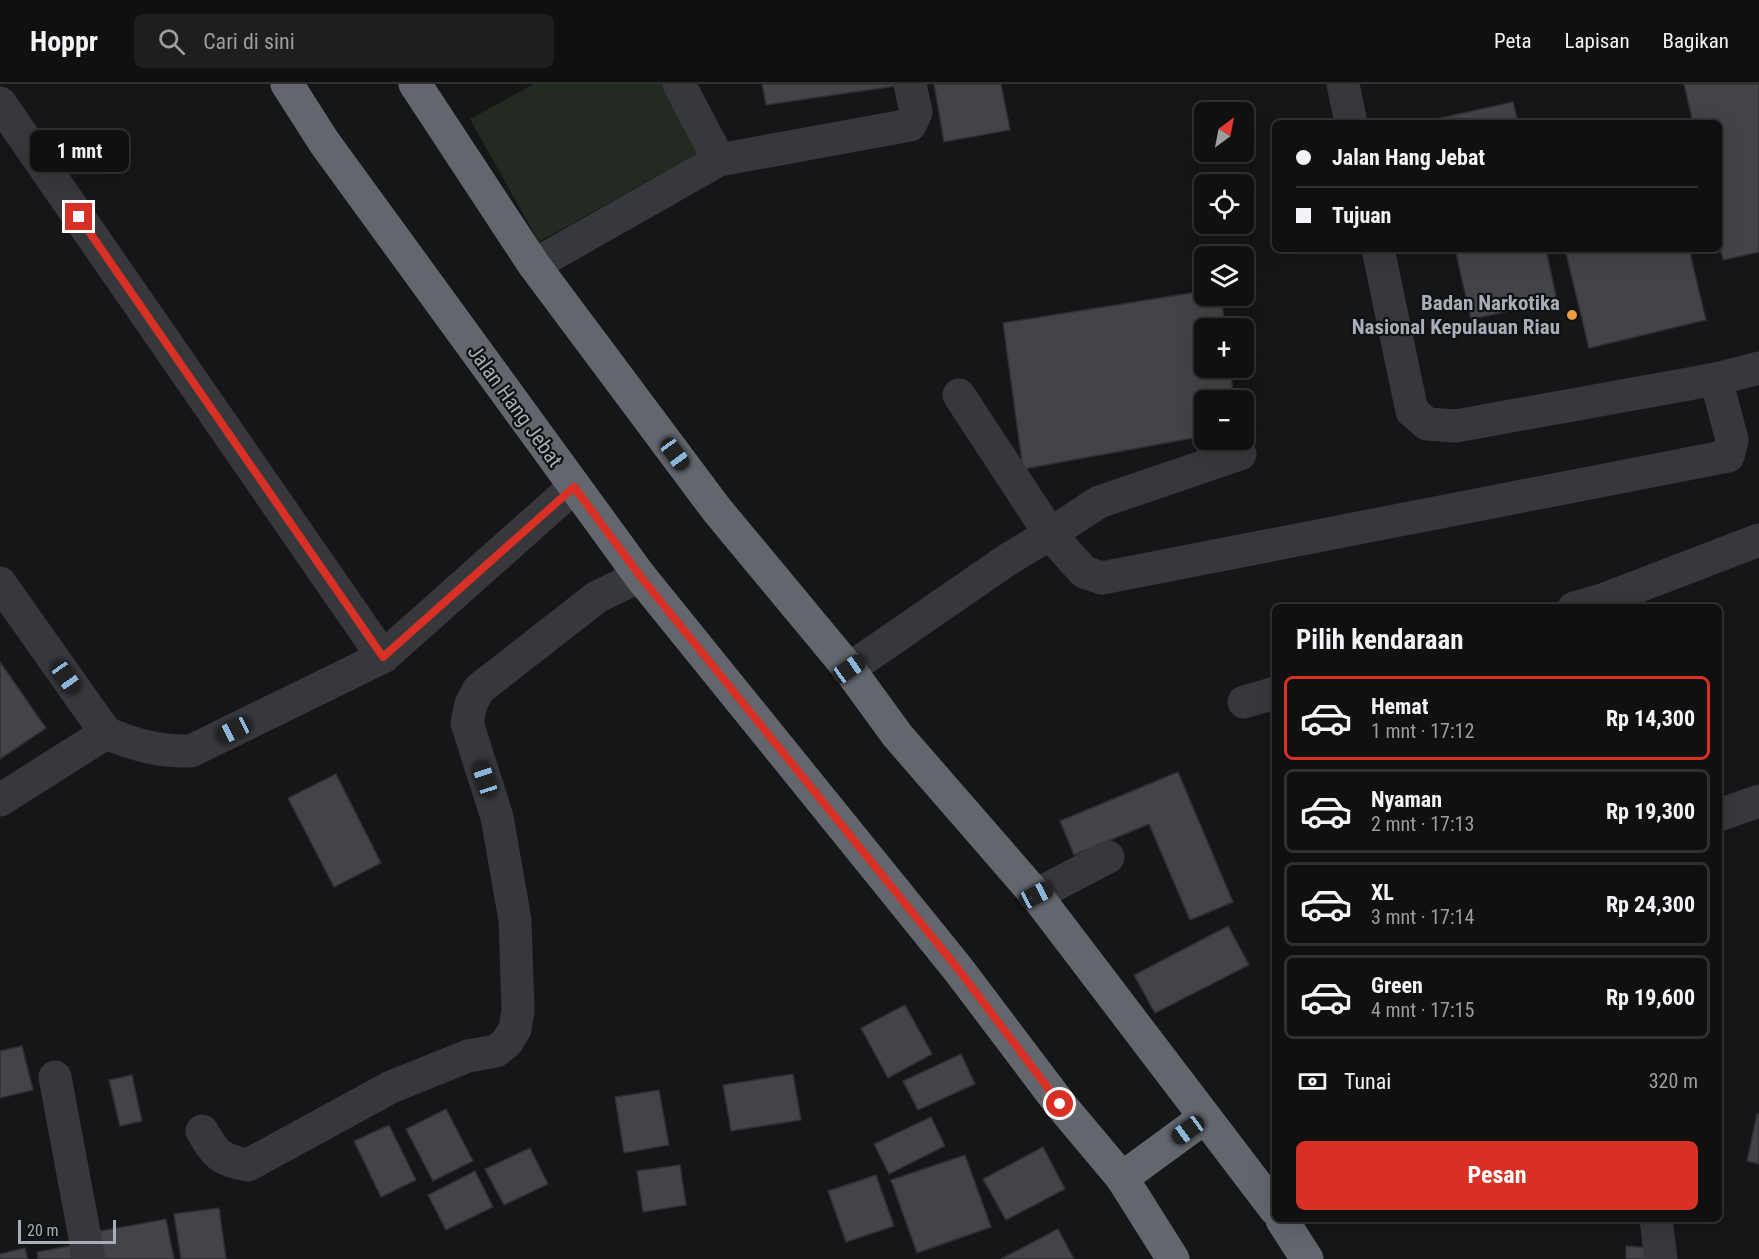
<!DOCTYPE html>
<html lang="id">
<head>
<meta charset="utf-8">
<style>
  :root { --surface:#101011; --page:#1e1e1f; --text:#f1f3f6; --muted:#9c9d9f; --line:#303031; --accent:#d93025 }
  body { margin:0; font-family:"Roboto Condensed",sans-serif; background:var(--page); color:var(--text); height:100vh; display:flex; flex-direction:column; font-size:22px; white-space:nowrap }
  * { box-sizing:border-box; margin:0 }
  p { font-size:20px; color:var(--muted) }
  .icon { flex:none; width:33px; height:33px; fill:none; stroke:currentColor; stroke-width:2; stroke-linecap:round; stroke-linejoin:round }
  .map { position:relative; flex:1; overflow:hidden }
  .side { position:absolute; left:1272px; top:520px; width:450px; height:618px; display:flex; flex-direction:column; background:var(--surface); border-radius:9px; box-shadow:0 6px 24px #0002,0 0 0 2px var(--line) }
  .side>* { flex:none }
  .top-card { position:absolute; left:1272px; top:36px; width:450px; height:132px; border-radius:9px; box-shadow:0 6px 24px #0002,0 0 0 2px var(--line); display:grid; align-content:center; height:132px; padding:0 24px; background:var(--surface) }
  .needle { width:39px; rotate:32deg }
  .tools { position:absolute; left:1194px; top:18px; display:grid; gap:12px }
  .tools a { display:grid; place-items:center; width:60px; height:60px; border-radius:9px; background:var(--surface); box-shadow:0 6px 24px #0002,0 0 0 2px var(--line); font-size:30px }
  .scale { position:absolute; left:18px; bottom:15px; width:98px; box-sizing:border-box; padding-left:6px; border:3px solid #a8aeb7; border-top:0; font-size:16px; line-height:21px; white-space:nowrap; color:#a8aeb7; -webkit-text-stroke:4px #101112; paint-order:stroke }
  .end { position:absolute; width:27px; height:27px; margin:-14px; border:8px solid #d93025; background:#fff; box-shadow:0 0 0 3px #fff }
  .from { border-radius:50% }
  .bubble { position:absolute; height:42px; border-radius:9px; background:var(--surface); box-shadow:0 6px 24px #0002,0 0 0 2px var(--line); font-size:20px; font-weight:700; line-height:42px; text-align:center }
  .car { position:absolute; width:18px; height:36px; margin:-18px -9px; border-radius:8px; box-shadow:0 0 4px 2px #0007; background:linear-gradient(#222 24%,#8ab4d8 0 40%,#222 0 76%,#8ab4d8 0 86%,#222 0) }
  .top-card b { display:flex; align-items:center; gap:21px; height:57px; font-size:22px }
  .top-card b+b { border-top:2px solid var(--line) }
  .top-card i { width:15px; height:15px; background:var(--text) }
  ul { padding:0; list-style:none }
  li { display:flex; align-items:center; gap:18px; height:84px; margin:0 12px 9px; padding:0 12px; border:3px solid var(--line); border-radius:9px }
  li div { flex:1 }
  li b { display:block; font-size:22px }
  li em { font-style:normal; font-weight:700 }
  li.selected { border-color:var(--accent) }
  li>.icon { width:54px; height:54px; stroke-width:1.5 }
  h2 { padding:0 24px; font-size:27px; line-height:72px }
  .pay { display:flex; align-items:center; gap:15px; height:66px; padding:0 24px; font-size:22px }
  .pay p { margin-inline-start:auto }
  .action { display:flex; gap:12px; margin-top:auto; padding:12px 24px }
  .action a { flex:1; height:69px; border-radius:9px; background:var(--accent); color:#fff; font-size:24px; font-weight:700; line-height:69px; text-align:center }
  header { display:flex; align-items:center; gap:36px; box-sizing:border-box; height:84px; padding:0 30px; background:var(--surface); border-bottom:2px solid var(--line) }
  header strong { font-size:28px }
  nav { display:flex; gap:33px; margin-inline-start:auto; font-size:21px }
  .search { width:420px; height:54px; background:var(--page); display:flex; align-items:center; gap:15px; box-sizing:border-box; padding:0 21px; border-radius:9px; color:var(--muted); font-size:22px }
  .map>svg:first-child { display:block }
  .green { fill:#222a22 }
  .building { fill:#424447; stroke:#2f3033; stroke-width:1.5 }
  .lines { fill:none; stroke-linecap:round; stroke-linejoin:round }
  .minor { stroke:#37383c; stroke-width:33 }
  .highway { stroke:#63666d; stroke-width:33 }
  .route { stroke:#d93025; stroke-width:8 }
  .poi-dot { fill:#ea9f3b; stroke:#101112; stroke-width:2 }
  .labels { text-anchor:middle; stroke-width:4.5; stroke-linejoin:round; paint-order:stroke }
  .poi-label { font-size:21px; font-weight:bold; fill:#a8aeb7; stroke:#101112; text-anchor:end }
  .street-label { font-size:21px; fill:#a8aeb7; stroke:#101112 }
</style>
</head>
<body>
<header>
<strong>Hoppr</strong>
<div class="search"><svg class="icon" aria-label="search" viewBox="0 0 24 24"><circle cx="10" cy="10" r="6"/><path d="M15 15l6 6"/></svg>Cari di sini</div>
<nav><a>Peta</a><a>Lapisan</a><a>Bagikan</a></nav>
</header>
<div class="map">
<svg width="1759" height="1175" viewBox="0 0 1759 1175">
  <rect width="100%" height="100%" fill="#151617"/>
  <path class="green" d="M534 0H683L716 59 539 158 470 35Z"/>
  <g class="building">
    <path d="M762 0H902V1L766 21Z"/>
    <path d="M934 0H1001L1010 46 944 58Z"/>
    <path d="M1684 0H1759V168L1723 176 1719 160V39H1693Z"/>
    <path d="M1513 18 1518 39H1427V37Z"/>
    <path d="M1455 165H1546L1557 217 1471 235Z"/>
    <path d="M1565 165H1689L1706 236 1589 264Z"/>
    <path d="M1204 207V212H1221L1225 244H1204V284H1230L1234 316H1204V352L1023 385 1003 239Z"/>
    <path d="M0 578 46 644 0 675Z"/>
    <path d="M1178 688 1233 818 1190 836 1149 740 1074 771 1060 737Z"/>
    <path d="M336 690 381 779 334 803 288 714Z"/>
    <path d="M1228 842 1249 881 1155 929 1134 891Z"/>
    <path d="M905 921 932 970 888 994 861 944Z"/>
    <path d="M22 962 33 1006 0 1014V967Z"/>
    <path d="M961 970 975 1000 918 1026 903 997Z"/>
    <path d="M793 990 801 1036 731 1047 723 1001Z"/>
    <path d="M132 991 142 1037 120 1042 109 996Z"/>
    <path d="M659 1006 669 1061 624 1069 615 1013Z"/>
    <path d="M446 1025 473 1077 433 1097 406 1045Z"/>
    <path d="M1757 1030H1759V1080L1747 1077Z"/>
    <path d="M931 1033 945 1062 889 1090 874 1060Z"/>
    <path d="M389 1041 416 1096 381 1113 354 1057Z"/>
    <path d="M1043 1063 1065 1105 1006 1136 983 1095Z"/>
    <path d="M530 1064 548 1100 504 1121 485 1085Z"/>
    <path d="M965 1071 991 1143 917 1169 891 1096Z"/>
    <path d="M680 1081 686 1121 643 1128 637 1087Z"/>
    <path d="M475 1087 493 1123 446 1146 428 1111Z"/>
    <path d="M876 1091 894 1142 846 1158 828 1107Z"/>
    <path d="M219 1124 226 1175H181L174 1130Z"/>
    <path d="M166 1135 174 1175H100L95 1148Z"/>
    <path d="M1058 1145 1074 1175H1001Z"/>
    <path d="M70 1162 72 1175H38L37 1168Z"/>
    <path d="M1626 1162 1655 1164 1654 1175H1626Z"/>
    <path d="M25 1164 28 1175H0V1170Z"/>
  </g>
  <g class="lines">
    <g class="minor">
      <path d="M679 0 719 76"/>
      <path d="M1343 0 1351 39"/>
      <path d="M0 19 383 573"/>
      <path d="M534 181 719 76 910 41 916 28 910 0"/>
      <path d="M1716 295 1759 284"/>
      <path d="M959 311 1050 450 1099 418 1240 370"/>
      <path d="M0 499 106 649"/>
      <path d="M1574 524 1605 515 1759 456"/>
      <path d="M849 585 1007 476 1050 450 1084 488 1102 494 1728 372 1732 356 1716 295 1456 342 1427 340 1412 327 1378 165"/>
      <path d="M1244 618 1275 609"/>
      <path d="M106 649C135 661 160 668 191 667L383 573 574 403"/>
      <path d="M0 716 106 649"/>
      <path d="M1719 731 1759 717"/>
      <path d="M1036 811 1108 773"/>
      <path d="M55 993 89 1175"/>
      <path d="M202 1047C216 1071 220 1076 248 1081L391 1003 468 972 496 967 507 958 515 945 518 927 515 836 497 733 467 639 471 620 479 605 597 513 640 492"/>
      <path d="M1656 1136 1661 1175"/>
    </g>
    <g class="highway">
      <path d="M287 0 324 58 640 492 958 885 1060 1020 1122 1094 1173 1175"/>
      <path d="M415 0 534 181 717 426 849 585 897 651 1036 811 1275 1125"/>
      <path d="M1122 1094 1204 1034"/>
      <path d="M1282 1136 1307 1175"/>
    </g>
  </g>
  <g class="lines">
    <path class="route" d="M79 133 383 573 574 403 640 492 958 885 1060 1020"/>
  </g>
  <circle class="poi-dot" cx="1572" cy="231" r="6"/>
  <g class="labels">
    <g class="poi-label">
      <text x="1560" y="226">Badan Narkotika<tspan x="1560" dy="24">Nasional Kepulauan Riau</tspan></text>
    </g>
    <g class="street-label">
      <text transform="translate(515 322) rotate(54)" y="7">Jalan Hang Jebat</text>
    </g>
  </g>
</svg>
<div class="tools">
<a><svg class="needle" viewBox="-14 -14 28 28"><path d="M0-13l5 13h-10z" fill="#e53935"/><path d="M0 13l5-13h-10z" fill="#9c9d9f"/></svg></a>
<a><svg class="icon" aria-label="locate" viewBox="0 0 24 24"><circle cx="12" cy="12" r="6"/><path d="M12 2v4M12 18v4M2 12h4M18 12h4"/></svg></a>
<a><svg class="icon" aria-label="layers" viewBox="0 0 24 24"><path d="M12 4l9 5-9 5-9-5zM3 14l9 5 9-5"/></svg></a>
<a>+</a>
<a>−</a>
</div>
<div class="scale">20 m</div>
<i class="end from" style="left:1060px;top:1020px"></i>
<i class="end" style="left:79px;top:133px"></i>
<div class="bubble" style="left:30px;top:46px;width:99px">1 mnt</div>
<i class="car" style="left:675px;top:370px;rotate:144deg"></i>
<i class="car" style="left:849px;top:585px;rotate:55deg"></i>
<i class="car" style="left:66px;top:593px;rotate:145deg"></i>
<i class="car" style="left:234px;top:646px;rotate:244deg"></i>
<i class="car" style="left:485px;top:695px;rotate:342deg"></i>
<i class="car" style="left:1036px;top:811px;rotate:62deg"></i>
<i class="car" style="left:1188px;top:1046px;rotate:234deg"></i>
<div class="top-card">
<b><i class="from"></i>Jalan Hang Jebat</b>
<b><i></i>Tujuan</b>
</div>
<section class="side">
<h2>Pilih kendaraan</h2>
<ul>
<li class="selected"><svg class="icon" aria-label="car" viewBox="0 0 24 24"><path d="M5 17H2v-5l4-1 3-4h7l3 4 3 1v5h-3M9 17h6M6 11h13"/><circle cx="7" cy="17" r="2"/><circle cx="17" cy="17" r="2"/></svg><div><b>Hemat</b><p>1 mnt · 17:12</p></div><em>Rp 14,300</em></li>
<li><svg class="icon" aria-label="car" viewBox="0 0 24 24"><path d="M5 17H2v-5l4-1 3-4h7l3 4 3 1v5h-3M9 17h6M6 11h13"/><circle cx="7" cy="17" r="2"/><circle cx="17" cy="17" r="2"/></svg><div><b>Nyaman</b><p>2 mnt · 17:13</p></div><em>Rp 19,300</em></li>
<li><svg class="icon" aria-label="car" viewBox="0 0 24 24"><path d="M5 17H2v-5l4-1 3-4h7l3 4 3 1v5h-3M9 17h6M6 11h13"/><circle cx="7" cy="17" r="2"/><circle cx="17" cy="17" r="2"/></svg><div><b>XL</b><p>3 mnt · 17:14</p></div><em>Rp 24,300</em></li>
<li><svg class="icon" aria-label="car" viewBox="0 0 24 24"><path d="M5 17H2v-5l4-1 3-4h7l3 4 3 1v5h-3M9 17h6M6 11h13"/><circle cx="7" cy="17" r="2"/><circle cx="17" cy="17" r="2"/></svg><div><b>Green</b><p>4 mnt · 17:15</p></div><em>Rp 19,600</em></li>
</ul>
<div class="pay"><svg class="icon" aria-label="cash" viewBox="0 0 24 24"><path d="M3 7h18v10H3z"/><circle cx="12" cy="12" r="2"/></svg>Tunai<p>320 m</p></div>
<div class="action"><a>Pesan</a></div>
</section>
</div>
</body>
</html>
